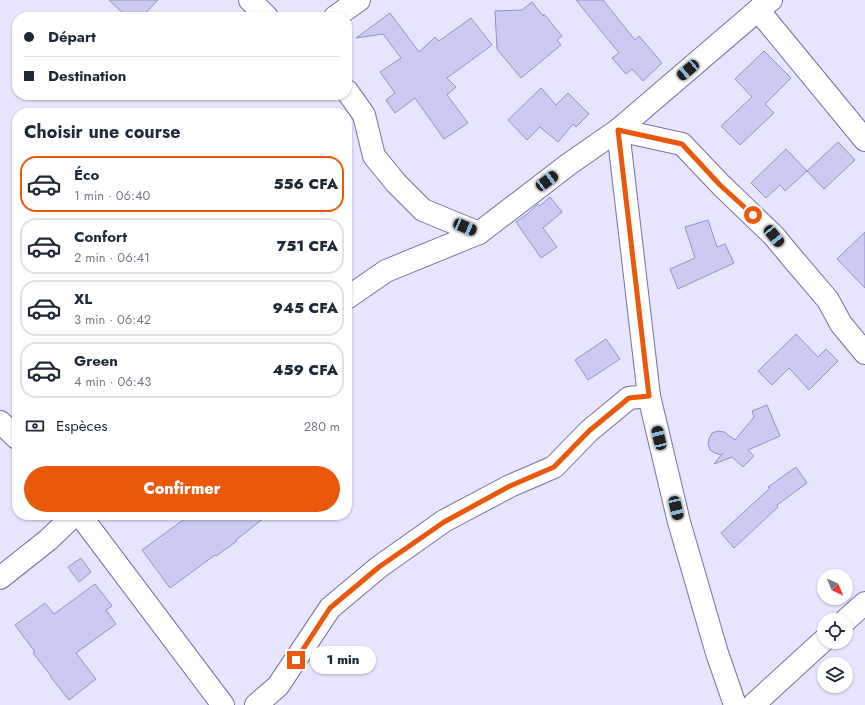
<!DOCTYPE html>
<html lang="fr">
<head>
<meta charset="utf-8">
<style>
  :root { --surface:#fff; --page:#f2f2f3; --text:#1f2937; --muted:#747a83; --line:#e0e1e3; --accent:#ea580c }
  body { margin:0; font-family:Jost,sans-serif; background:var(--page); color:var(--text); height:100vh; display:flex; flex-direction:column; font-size:15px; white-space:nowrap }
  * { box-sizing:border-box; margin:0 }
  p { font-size:13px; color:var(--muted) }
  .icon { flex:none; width:22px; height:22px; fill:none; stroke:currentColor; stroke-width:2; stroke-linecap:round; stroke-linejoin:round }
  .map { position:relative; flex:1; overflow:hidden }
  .details { position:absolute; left:12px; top:108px; width:340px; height:412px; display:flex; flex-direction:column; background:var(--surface); border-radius:16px; box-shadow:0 1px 3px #0004 }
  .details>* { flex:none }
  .top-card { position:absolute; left:12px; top:12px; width:340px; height:88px; border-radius:16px; box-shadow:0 1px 3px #0004; display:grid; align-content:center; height:88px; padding:0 12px; background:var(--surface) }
  .needle { width:26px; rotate:136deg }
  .fabs { position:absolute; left:817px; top:569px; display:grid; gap:8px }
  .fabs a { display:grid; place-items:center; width:36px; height:36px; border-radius:50%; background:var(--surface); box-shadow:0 1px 3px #0004; font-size:20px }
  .end { position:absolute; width:18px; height:18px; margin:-9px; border:5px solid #ea580c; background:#fff; box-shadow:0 0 0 2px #fff }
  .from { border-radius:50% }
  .bubble { position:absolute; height:28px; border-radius:14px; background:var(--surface); box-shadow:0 1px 3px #0004; font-size:13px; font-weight:800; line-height:28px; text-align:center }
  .car { position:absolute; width:12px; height:24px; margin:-12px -6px; border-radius:5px; box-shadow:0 0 3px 1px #0007; background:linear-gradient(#222 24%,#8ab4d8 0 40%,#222 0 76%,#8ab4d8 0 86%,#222 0) }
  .top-card b { display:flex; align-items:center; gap:14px; height:38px; font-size:15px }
  .top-card b+b { border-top:1px solid var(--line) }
  .top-card i { width:10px; height:10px; background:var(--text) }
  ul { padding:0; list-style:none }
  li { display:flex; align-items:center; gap:12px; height:56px; margin:0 8px 6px; padding:0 4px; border:2px solid var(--line); border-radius:16px }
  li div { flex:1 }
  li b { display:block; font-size:15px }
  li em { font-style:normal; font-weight:800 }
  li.selected { border-color:var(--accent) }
  li>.icon { width:36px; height:36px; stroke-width:1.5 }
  h2 { padding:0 12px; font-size:18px; line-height:48px }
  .pay { display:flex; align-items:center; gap:10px; height:44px; padding:0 12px; font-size:15px }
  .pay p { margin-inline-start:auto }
  .action { display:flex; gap:8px; margin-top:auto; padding:8px 12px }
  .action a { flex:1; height:46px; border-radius:24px; background:var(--accent); color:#fff; font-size:16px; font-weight:800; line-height:46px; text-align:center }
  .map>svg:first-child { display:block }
  .building { fill:#cbcaf1; stroke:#9390c6 }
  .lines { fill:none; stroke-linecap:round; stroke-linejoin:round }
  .minor-casing { stroke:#7470a4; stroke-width:24 }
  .minor { stroke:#fff; stroke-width:22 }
  .route { stroke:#ea580c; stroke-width:5 }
</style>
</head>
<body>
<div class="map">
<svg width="865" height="705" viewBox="0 0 865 705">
  <rect width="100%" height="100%" fill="#e6e5fd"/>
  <g class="building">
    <path d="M109 0H158L142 17H127Z"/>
    <path d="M576 0H603L635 40 639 36 662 63 643 81 632 69 626 74 612 58 619 53Z"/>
    <path d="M532 2 543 16 544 14 562 36 557 40 561 45 521 78 497 49 495 11 522 10Z"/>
    <path d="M390 13 419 52 435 37 439 41 471 18 492 45 447 78 456 87 447 95 468 123 444 139 415 98 395 113 386 100 395 93 380 72 401 58 383 34 356 38Z"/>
    <path d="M764 51 791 78 765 104 774 113 740 145 721 126 752 97 735 79Z"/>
    <path d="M541 88 556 105 568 93 589 114 576 127 573 124 558 142 540 127 527 140 508 120Z"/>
    <path d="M838 142 855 160 824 189 807 171Z"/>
    <path d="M786 149 807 171 785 191 780 185 766 198 751 183Z"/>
    <path d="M550 197 562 212 543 228 557 247 541 258 516 222 526 215 538 204 540 206Z"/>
    <path d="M708 220 717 247 725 244 734 263 678 289 670 269 695 258 685 227Z"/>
    <path d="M865 232V288L837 259Z"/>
    <path d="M796 334 818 357 826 349 838 361 809 390 789 368 772 385 758 371Z"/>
    <path d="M606 339 620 359 588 380 575 360Z"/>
    <path d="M767 405 780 436 748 450 754 456 743 467 732 457 714 464 723 453 721 455 715 453 710 450 708 444 709 439 712 433 718 431 724 432 735 440 754 417 752 411Z"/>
    <path d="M796 467 807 483 777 505 778 507 734 548 721 533 770 488 768 487Z"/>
    <path d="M190 515H268L236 540 237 541 216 556 215 555 170 588 142 550Z"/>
    <path d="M81 558 91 572 79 582 68 567Z"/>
    <path d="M95 584 112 606 106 610 116 624 76 653 96 679 69 700 50 676H51L33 653 35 652 15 625 45 603 54 614Z"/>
  </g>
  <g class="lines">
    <g class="minor-casing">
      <g id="minor">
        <path d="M250 0 267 17"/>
        <path d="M758 10 865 140"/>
        <path d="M335 17 359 0"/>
        <path d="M347 91 364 115 374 156 396 183 423 210 479 233"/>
        <path d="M618 130 649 396 679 522 717 653 735 705"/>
        <path d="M618 130 682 144 721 185 774 236 793 259 828 300 841 324 865 353"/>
        <path d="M347 298 386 271 479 233 569 164 618 130 758 10 771 0"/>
        <path d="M0 422 17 438"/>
        <path d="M80 515 223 705"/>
        <path d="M0 578 48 540 74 515"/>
        <path d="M846 620 865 603"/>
        <path d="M256 705 278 686 330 608 379 567 444 521 510 486 554 467 589 431 629 398 649 396"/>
        <path d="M753 705 824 640"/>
      </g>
    </g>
    <use href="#minor" class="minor"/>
  </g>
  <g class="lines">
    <path class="route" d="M296 660 330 608 379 567 444 522 510 486 554 467 589 431 629 398 649 396 618 130 682 144 720 185 753 215"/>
  </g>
</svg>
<div class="fabs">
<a><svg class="needle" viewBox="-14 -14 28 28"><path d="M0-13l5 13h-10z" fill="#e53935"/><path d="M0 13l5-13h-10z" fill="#747a83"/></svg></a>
<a><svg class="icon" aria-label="locate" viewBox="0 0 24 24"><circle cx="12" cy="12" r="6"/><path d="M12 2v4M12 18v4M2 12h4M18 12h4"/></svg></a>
<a><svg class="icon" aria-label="layers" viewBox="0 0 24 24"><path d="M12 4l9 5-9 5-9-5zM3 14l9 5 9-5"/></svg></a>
</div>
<i class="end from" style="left:753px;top:215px"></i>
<i class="end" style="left:296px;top:660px"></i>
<div class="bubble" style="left:310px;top:646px;width:66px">1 min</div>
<i class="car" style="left:688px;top:70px;rotate:230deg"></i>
<i class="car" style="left:547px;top:181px;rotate:53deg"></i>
<i class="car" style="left:465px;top:227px;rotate:113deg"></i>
<i class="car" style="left:774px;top:236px;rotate:141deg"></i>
<i class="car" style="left:659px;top:438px;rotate:347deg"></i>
<i class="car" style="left:676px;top:508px;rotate:167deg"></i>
<div class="top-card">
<b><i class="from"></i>Départ</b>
<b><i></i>Destination</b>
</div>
<section class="details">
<h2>Choisir une course</h2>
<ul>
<li class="selected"><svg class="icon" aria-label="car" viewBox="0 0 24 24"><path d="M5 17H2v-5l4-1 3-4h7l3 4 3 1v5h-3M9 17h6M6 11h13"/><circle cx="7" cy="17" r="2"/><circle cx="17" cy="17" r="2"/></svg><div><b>Éco</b><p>1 min · 06:40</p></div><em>556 CFA</em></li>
<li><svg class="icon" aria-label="car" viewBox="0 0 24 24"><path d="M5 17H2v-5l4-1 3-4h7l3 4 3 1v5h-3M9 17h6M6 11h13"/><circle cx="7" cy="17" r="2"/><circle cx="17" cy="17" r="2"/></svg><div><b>Confort</b><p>2 min · 06:41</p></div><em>751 CFA</em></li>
<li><svg class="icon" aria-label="car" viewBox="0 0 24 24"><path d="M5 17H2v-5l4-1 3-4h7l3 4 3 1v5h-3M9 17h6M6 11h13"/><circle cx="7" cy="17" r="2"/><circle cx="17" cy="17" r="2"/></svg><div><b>XL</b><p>3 min · 06:42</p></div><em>945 CFA</em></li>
<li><svg class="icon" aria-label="car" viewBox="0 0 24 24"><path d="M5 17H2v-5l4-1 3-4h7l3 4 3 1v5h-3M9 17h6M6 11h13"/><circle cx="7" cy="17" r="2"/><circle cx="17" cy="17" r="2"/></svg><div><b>Green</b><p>4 min · 06:43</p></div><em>459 CFA</em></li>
</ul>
<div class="pay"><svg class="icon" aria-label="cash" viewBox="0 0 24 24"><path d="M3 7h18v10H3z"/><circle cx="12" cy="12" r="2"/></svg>Espèces<p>280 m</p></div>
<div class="action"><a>Confirmer</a></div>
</section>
</div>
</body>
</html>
